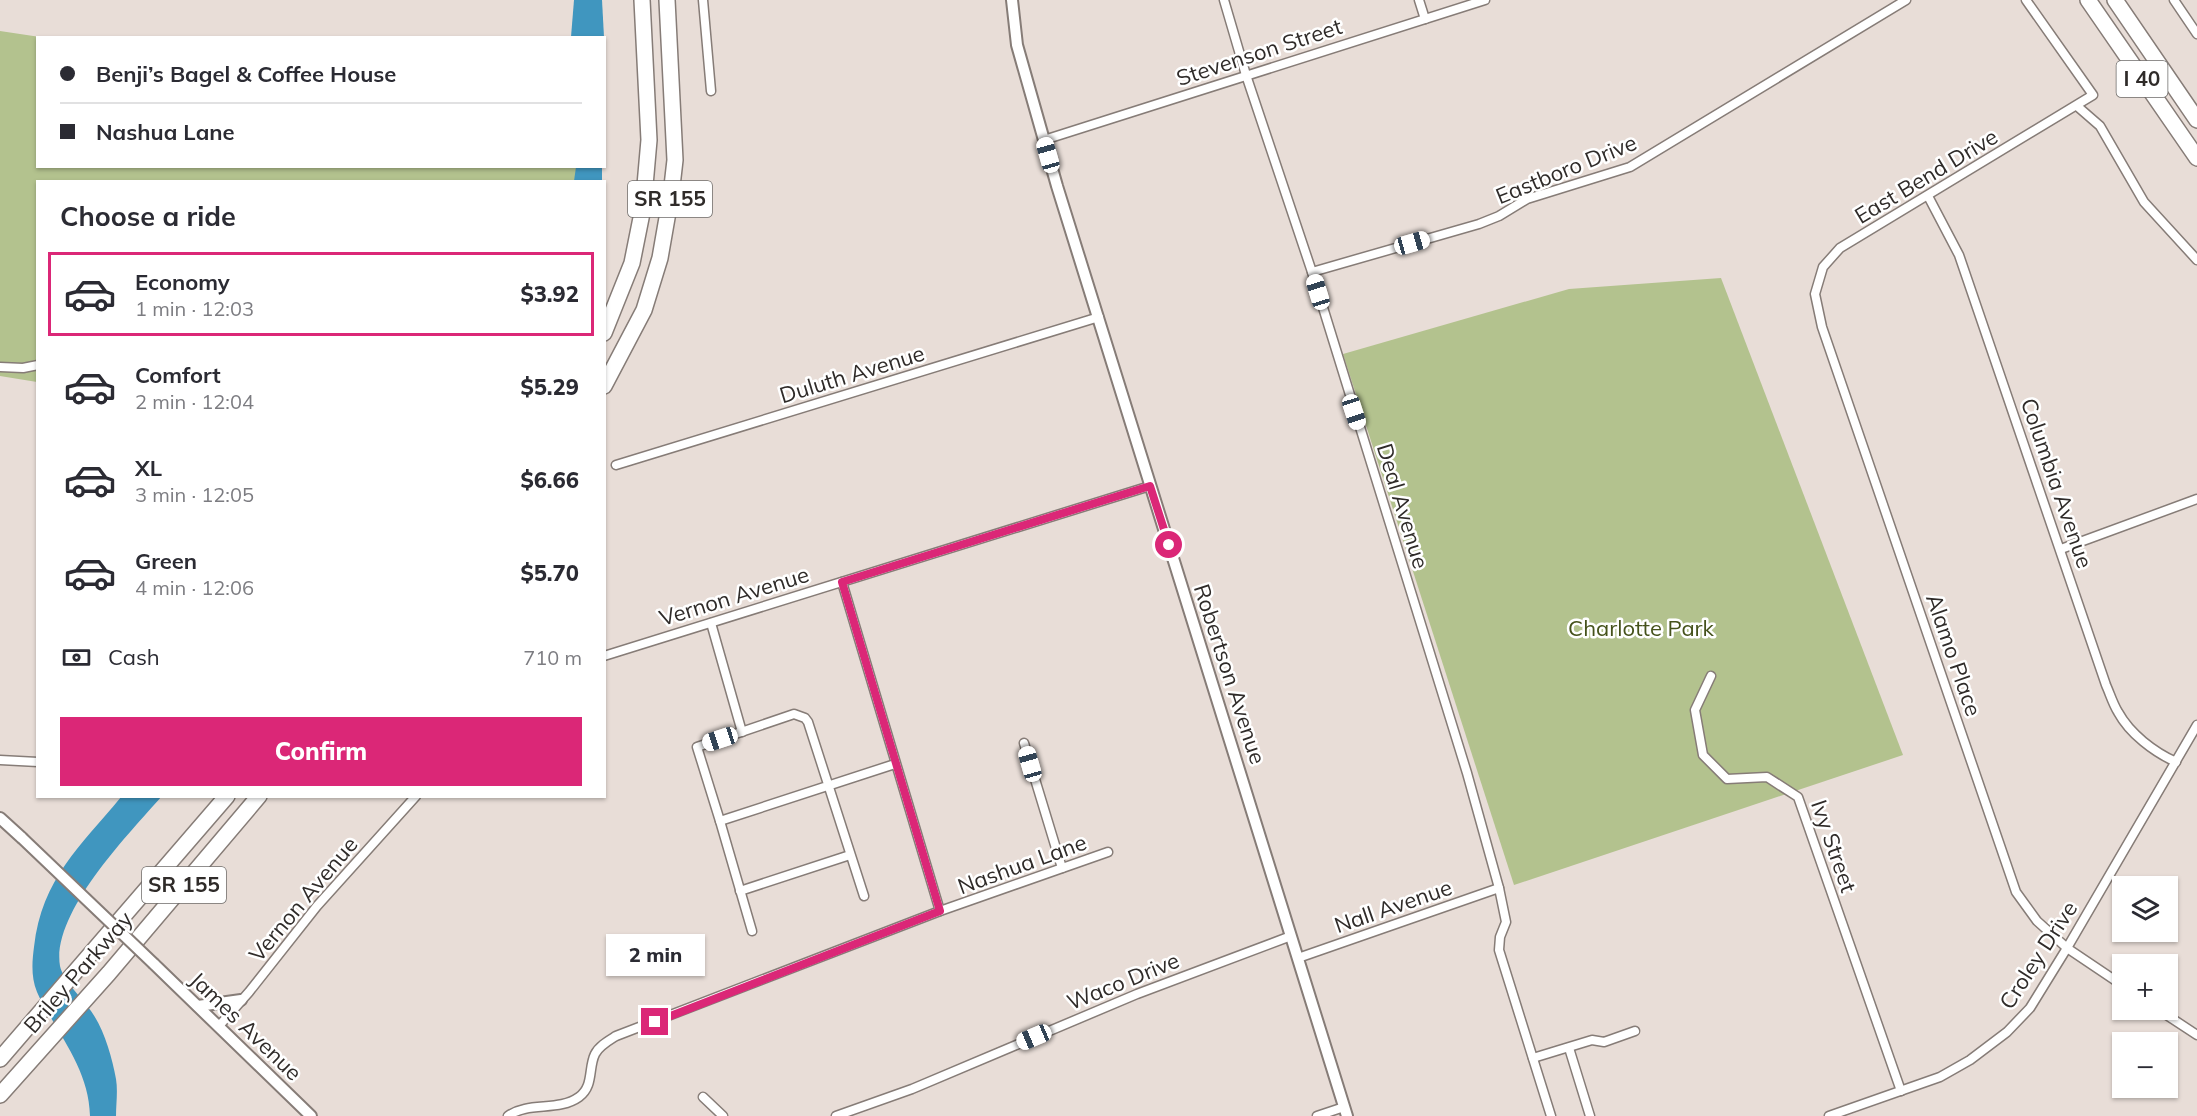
<!DOCTYPE html>
<html lang="en">
<head>
<meta charset="utf-8">
<style>
  :root { --surface:#fff; --page:#f2f2f3; --text:#2b2b33; --muted:#7c7c81; --line:#e1e1e2; --accent:#db2777 }
  body { margin:0; font-family:Mulish,sans-serif; background:var(--page); color:var(--text); height:100vh; display:flex; flex-direction:column; font-size:22px; white-space:nowrap }
  * { box-sizing:border-box; margin:0 }
  p { font-size:20px; color:var(--muted) }
  .icon { flex:none; width:33px; height:33px; fill:none; stroke:currentColor; stroke-width:2; stroke-linecap:round; stroke-linejoin:round }
  .map { position:relative; flex:1; overflow:hidden }
  .side { position:absolute; left:36px; top:180px; width:570px; height:618px; display:flex; flex-direction:column; background:var(--surface); border-radius:0px; box-shadow:0 2px 4px #0004 }
  .side>* { flex:none }
  .banner { position:absolute; left:36px; top:36px; width:570px; height:132px; border-radius:0px; box-shadow:0 2px 4px #0004; display:grid; align-content:center; height:132px; padding:0 24px; background:var(--surface) }
  .fabs { position:absolute; left:2112px; top:876px; display:grid; gap:12px }
  .fabs a { display:grid; place-items:center; width:66px; height:66px; border-radius:0px; background:var(--surface); box-shadow:0 2px 4px #0004; font-size:30px }
  .end { position:absolute; width:27px; height:27px; margin:-14px; border:8px solid #db2777; background:#fff; box-shadow:0 0 0 3px #fff }
  .from { border-radius:50% }
  .bubble { position:absolute; height:42px; border-radius:0px; background:var(--surface); box-shadow:0 2px 4px #0004; font-size:20px; font-weight:800; line-height:42px; text-align:center }
  .car { position:absolute; width:18px; height:36px; margin:-18px -9px; border-radius:8px; box-shadow:0 0 4px 2px #0007; background:linear-gradient(#fff 24%,#345 0 40%,#fff 0 76%,#345 0 86%,#fff 0) }
  .banner b { display:flex; align-items:center; gap:21px; height:57px; font-size:22px }
  .banner b+b { border-top:2px solid var(--line) }
  .banner i { width:15px; height:15px; background:var(--text) }
  ul { padding:0; list-style:none }
  li { display:flex; align-items:center; gap:18px; height:84px; margin:0 12px 9px; padding:0 12px; border:3px solid transparent; border-radius:0px }
  li div { flex:1 }
  li b { display:block; font-size:22px }
  li em { font-style:normal; font-weight:800 }
  li.current { border-color:var(--accent) }
  li>.icon { width:54px; height:54px; stroke-width:1.5 }
  h2 { padding:0 24px; font-size:27px; line-height:72px }
  .pay { display:flex; align-items:center; gap:15px; height:66px; padding:0 24px; font-size:22px }
  .pay p { margin-inline-start:auto }
  .button { display:flex; gap:12px; margin-top:auto; padding:12px 24px }
  .button a { flex:1; height:69px; border-radius:0px; background:var(--accent); color:#fff; font-size:24px; font-weight:800; line-height:69px; text-align:center }
  .map>svg:first-child { display:block }
  .green { fill:#b3c28e }
  .water { fill:#4096bf }
  .lines { fill:none; stroke-linecap:round; stroke-linejoin:round }
  .minor-casing { stroke:#867c77; stroke-width:11 }
  .tertiary-casing { stroke:#867c77; stroke-width:14 }
  .motorway-casing { stroke:#867c77; stroke-width:18 }
  .minor { stroke:#fff; stroke-width:8 }
  .tertiary { stroke:#fff; stroke-width:10 }
  .motorway { stroke:#fff; stroke-width:15 }
  .tertiary-bridge-casing { stroke:#867c77; stroke-width:14; stroke-linecap:butt }
  .tertiary-bridge { stroke:#fff; stroke-width:10 }
  .route { stroke:#db2777; stroke-width:8 }
  .labels { text-anchor:middle; stroke-width:5; stroke-linejoin:round; paint-order:stroke }
  .shield { fill:#fff; stroke:#6d6b69; stroke-width:1.5 }
  .shield-label { font-size:21px; font-weight:bold; fill:#2f2b29 }
  .street-label { font-size:22px; fill:#2f2b29; stroke:#fff }
  .park-label { font-size:22px; fill:#45521b; stroke:#fff }
</style>
</head>
<body>
<div class="map">
<svg width="2197" height="1116" viewBox="0 0 2197 1116">
  <rect width="100%" height="100%" fill="#e8ddd7"/>
  <g class="green">
    <path d="M0 31 40 37 38 38V166L583 167 582 181 38 182 37 382 0 376Z"/>
    <path d="M1721 278 1903 755 1514 885 1343 354 1569 289Z"/>
  </g>
  <g class="water">
    <path d="M574 0H602L604 37H571Z"/>
    <path d="M576 167H602V181H574Z"/>
    <path d="M121 797H161C129 834 51 913 60 966 62 978 83 1000 91 1011 104 1029 112 1057 116 1079 118 1091 116 1104 116 1116H90C89 1077 69 1049 50 1016 46 1008 40 1000 37 992 31 978 32 962 34 947 42 878 80 847 121 797Z"/>
  </g>
  <g class="lines">
    <g class="minor-casing">
      <g id="minor">
        <path d="M703 0 711 91"/>
        <path d="M1224 0 1246 75 1312 272 1467 773 1499 888 1506 922 1500 937 1499 950 1551 1116"/>
        <path d="M1419 0 1425 19"/>
        <path d="M2026 0 2093 95 1840 248 1823 267 1815 294 1822 327 2016 892 2037 921 2067 948 2122 985"/>
        <path d="M2174 0 2197 34"/>
        <path d="M2077 106 2100 126 2144 202 2197 260"/>
        <path d="M1044 140 1485 0"/>
        <path d="M1928 196 1959 255 2106 685C2110 694 2113 704 2118 712 2130 734 2154 752 2176 762"/>
        <path d="M1312 272 1479 224 1499 216 1527 199 1630 167 1906 0"/>
        <path d="M0 367 23 368 38 365"/>
        <path d="M616 465 1099 317"/>
        <path d="M2061 549 2197 499"/>
        <path d="M842 582 940 911"/>
        <path d="M711 623 742 732"/>
        <path d="M604 656 1150 486"/>
        <path d="M1711 676 1695 710 1703 755 1727 779 1767 777 1798 797 1901 1091"/>
        <path d="M1024 743 1062 868"/>
        <path d="M0 760 38 762"/>
        <path d="M720 821 752 931"/>
        <path d="M740 891 850 855"/>
        <path d="M864 896 808 722 805 718 794 714 697 747 720 821 895 764"/>
        <path d="M1298 958 1499 888"/>
        <path d="M2159 1010 2197 1035"/>
        <path d="M219 1026 249 992 317 906 416 796"/>
        <path d="M1569 1048 1590 1116"/>
        <path d="M1533 1058 1592 1040 1604 1042 1635 1031"/>
        <path d="M703 1097 723 1116"/>
        <path d="M508 1116C529 1101 558 1112 579 1097 594 1086 588 1068 595 1054 599 1046 608 1041 616 1036L940 911 1108 852"/>
        <path d="M836 1116 912 1089 1137 994 1291 936"/>
        <path d="M1317 1116 1344 1107"/>
        <path d="M1829 1116 1940 1077 1970 1060 2007 1032 2030 1008 2067 948 2197 725"/>
      </g>
    </g>
    <g class="tertiary-casing">
      <g id="tertiary">
        <path d="M1012 0 1017 45 1057 186 1347 1116"/>
        <path d="M0 818 22 838"/>
        <path d="M154 964 311 1116"/>
        <path d="M198 1006 241 1000"/>
      </g>
    </g>
    <g class="motorway-casing">
      <g id="motorway">
        <path d="M2088 0 2197 158"/>
        <path d="M2115 0 2197 120"/>
        <path d="M604 333 632 263 643 208 649 140 642 0"/>
        <path d="M604 386 644 310 660 258 671 195 675 160 667 0"/>
        <path d="M0 1059 227 796"/>
        <path d="M0 1095 109 973 259 796"/>
      </g>
    </g>
    <use href="#minor" class="minor"/>
    <use href="#tertiary" class="tertiary"/>
    <use href="#motorway" class="motorway"/>
    <g class="tertiary-bridge-casing">
      <path id="tertiary-bridge" d="M22 838 154 964"/>
    </g>
    <use href="#tertiary-bridge" class="tertiary-bridge"/>
  </g>
  <g class="lines">
    <path class="route" d="M655 1022 940 911 842 582 1150 486 1169 545"/>
  </g>
  <g class="labels">
    <g class="shield">
      <rect x="2116.5" y="61" width="51" height="36" rx="4.5"/>
      <rect x="628" y="181" width="84" height="36" rx="4.5"/>
      <rect x="142" y="867" width="84" height="36" rx="4.5"/>
    </g>
    <g class="shield-label">
      <text x="2142" y="86">I 40</text>
      <text x="670" y="206">SR 155</text>
      <text x="184" y="892">SR 155</text>
    </g>
    <g class="street-label">
      <text transform="translate(1259 52) rotate(-18)" y="8">Stevenson Street</text>
      <text transform="translate(1566 169) rotate(-22)" y="8">Eastboro Drive</text>
      <text transform="translate(1926 176) rotate(-31)" y="8">East Bend Drive</text>
      <text transform="translate(852 374) rotate(-17)" y="8">Duluth Avenue</text>
      <text transform="translate(2057 483) rotate(71)" y="8">Columbia Avenue</text>
      <text transform="translate(1403 506) rotate(73)" y="8">Deal Avenue</text>
      <text transform="translate(734 596) rotate(-17)" y="8">Vernon Avenue</text>
      <text transform="translate(1954 655) rotate(71)" y="8">Alamo Place</text>
      <text transform="translate(1230 674) rotate(72)" y="8">Robertson Avenue</text>
      <text transform="translate(1834 846) rotate(71)" y="8">Ivy Street</text>
      <text transform="translate(1022 864) rotate(-20)" y="8">Nashua Lane</text>
      <text transform="translate(303 899) rotate(-50)" y="8">Vernon Avenue</text>
      <text transform="translate(1393 906) rotate(-19)" y="8">Nall Avenue</text>
      <text transform="translate(2038 955) rotate(-57)" y="8">Croley Drive</text>
      <text transform="translate(78 972) rotate(-49)" y="8">Briley Parkway</text>
      <text transform="translate(1123 981) rotate(-22)" y="8">Waco Drive</text>
      <text transform="translate(246 1026) rotate(44)" y="8">James Avenue</text>
    </g>
    <g class="park-label">
      <text x="1641" y="636">Charlotte Park</text>
    </g>
  </g>
</svg>
<div class="fabs">
<a><svg class="icon" aria-label="layers" viewBox="0 0 24 24"><path d="M12 4l9 5-9 5-9-5zM3 14l9 5 9-5"/></svg></a>
<a>+</a>
<a>−</a>
</div>
<i class="end from" style="left:1169px;top:545px"></i>
<i class="end" style="left:655px;top:1022px"></i>
<div class="bubble" style="left:606px;top:934px;width:99px">2 min</div>
<i class="car" style="left:1048px;top:155px;rotate:344deg"></i>
<i class="car" style="left:1412px;top:243px;rotate:74deg"></i>
<i class="car" style="left:1318px;top:292px;rotate:343deg"></i>
<i class="car" style="left:1354px;top:412px;rotate:162deg"></i>
<i class="car" style="left:720px;top:739px;rotate:252deg"></i>
<i class="car" style="left:1030px;top:764px;rotate:344deg"></i>
<i class="car" style="left:1034px;top:1037px;rotate:247deg"></i>
<div class="banner">
<b><i class="from"></i>Benji’s Bagel &amp; Coffee House</b>
<b><i></i>Nashua Lane</b>
</div>
<section class="side">
<h2>Choose a ride</h2>
<ul>
<li class="current"><svg class="icon" aria-label="car" viewBox="0 0 24 24"><path d="M5 17H2v-5l4-1 3-4h7l3 4 3 1v5h-3M9 17h6M6 11h13"/><circle cx="7" cy="17" r="2"/><circle cx="17" cy="17" r="2"/></svg><div><b>Economy</b><p>1 min · 12:03</p></div><em>$3.92</em></li>
<li><svg class="icon" aria-label="car" viewBox="0 0 24 24"><path d="M5 17H2v-5l4-1 3-4h7l3 4 3 1v5h-3M9 17h6M6 11h13"/><circle cx="7" cy="17" r="2"/><circle cx="17" cy="17" r="2"/></svg><div><b>Comfort</b><p>2 min · 12:04</p></div><em>$5.29</em></li>
<li><svg class="icon" aria-label="car" viewBox="0 0 24 24"><path d="M5 17H2v-5l4-1 3-4h7l3 4 3 1v5h-3M9 17h6M6 11h13"/><circle cx="7" cy="17" r="2"/><circle cx="17" cy="17" r="2"/></svg><div><b>XL</b><p>3 min · 12:05</p></div><em>$6.66</em></li>
<li><svg class="icon" aria-label="car" viewBox="0 0 24 24"><path d="M5 17H2v-5l4-1 3-4h7l3 4 3 1v5h-3M9 17h6M6 11h13"/><circle cx="7" cy="17" r="2"/><circle cx="17" cy="17" r="2"/></svg><div><b>Green</b><p>4 min · 12:06</p></div><em>$5.70</em></li>
</ul>
<div class="pay"><svg class="icon" aria-label="cash" viewBox="0 0 24 24"><path d="M3 7h18v10H3z"/><circle cx="12" cy="12" r="2"/></svg>Cash<p>710 m</p></div>
<div class="button"><a>Confirm</a></div>
</section>
</div>
</body>
</html>
